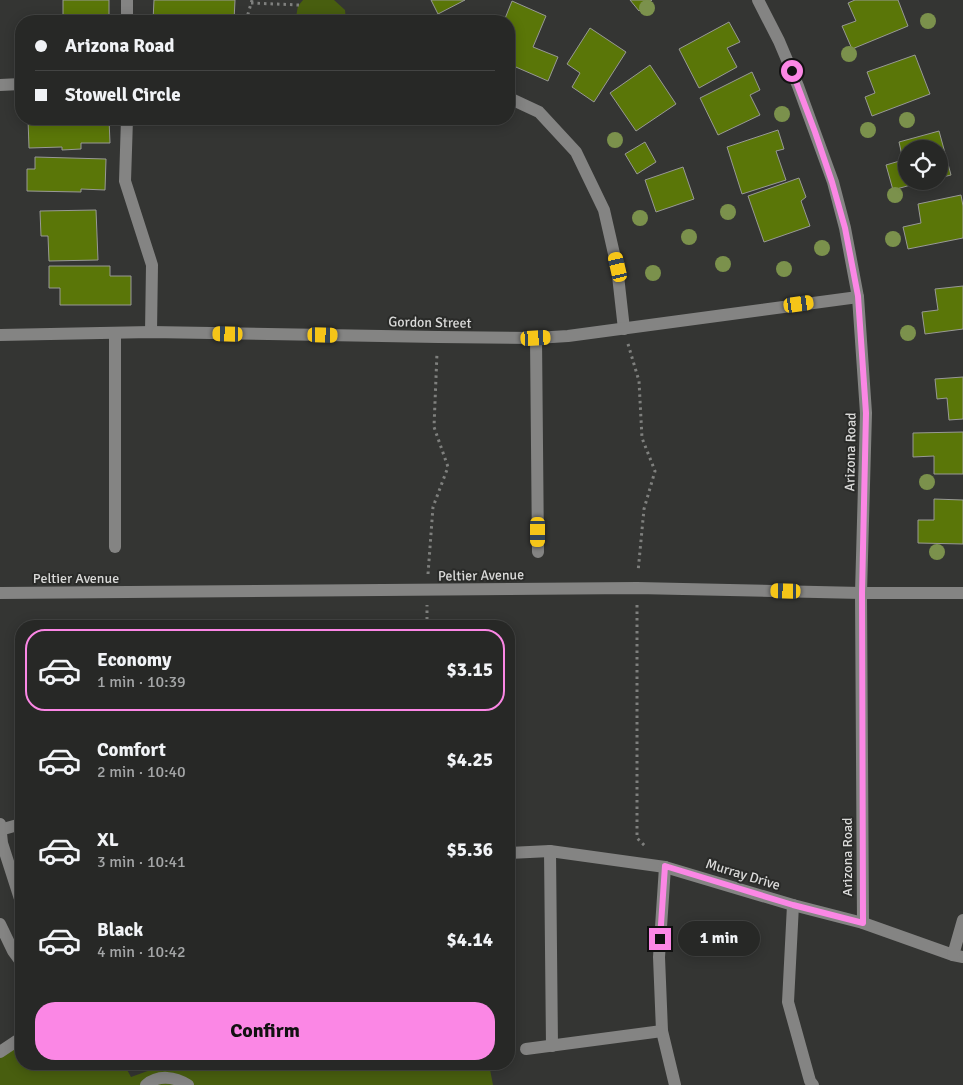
<!DOCTYPE html>
<html lang="en">
<head>
<meta charset="utf-8">
<style>
  :root { --surface:#272826; --page:#2f302e; --text:#f1f3f6; --muted:#a4a6a7; --line:#434443; --accent:#fb87e5 }
  body { margin:0; font-family:Signika,sans-serif; background:var(--page); color:var(--text); height:100vh; display:flex; flex-direction:column; font-size:19px; white-space:nowrap }
  * { box-sizing:border-box; margin:0 }
  p { font-size:16px; color:var(--muted) }
  .icon { flex:none; width:28px; height:28px; fill:none; stroke:currentColor; stroke-width:2; stroke-linecap:round; stroke-linejoin:round }
  .map { position:relative; flex:1; overflow:hidden }
  .drawer { position:absolute; left:15px; top:620px; width:500px; height:450px; display:flex; flex-direction:column; background:var(--surface); border-radius:20px; box-shadow:0 2px 12px #0003,0 0 0 1px var(--line) }
  .drawer>* { flex:none }
  .guide { position:absolute; left:15px; top:15px; width:500px; height:110px; border-radius:20px; box-shadow:0 2px 12px #0003,0 0 0 1px var(--line); display:grid; align-content:center; height:110px; padding:0 20px; background:var(--surface) }
  .buttons { position:absolute; left:898px; top:140px; display:grid; gap:10px }
  .buttons a { display:grid; place-items:center; width:50px; height:50px; border-radius:50%; background:var(--surface); box-shadow:0 2px 12px #0003,0 0 0 1px var(--line); font-size:25px }
  .end { position:absolute; width:22px; height:22px; margin:-11px; border:6px solid #fb87e5; background:#111; box-shadow:0 0 0 2px #111 }
  .from { border-radius:50% }
  .bubble { position:absolute; height:35px; border-radius:18px; background:var(--surface); box-shadow:0 2px 12px #0003,0 0 0 1px var(--line); font-size:16px; font-weight:700; line-height:35px; text-align:center }
  .car { position:absolute; width:15px; height:30px; margin:-15px -8px; border-radius:6px; box-shadow:0 0 4px 1px #0007; background:linear-gradient(#f5c518 24%,#345 0 40%,#f5c518 0 76%,#345 0 86%,#f5c518 0) }
  .guide b { display:flex; align-items:center; gap:18px; height:48px; font-size:19px }
  .guide b+b { border-top:1px solid var(--line) }
  .guide i { width:12px; height:12px; background:var(--text) }
  ul { padding:9px 0 0; list-style:none }
  li { display:flex; align-items:center; gap:15px; height:82px; margin:0 10px 8px; padding:0 10px; border:2px solid transparent; border-radius:20px }
  li div { flex:1 }
  li b { display:block; font-size:19px }
  li em { font-style:normal; font-weight:700 }
  li.selected { border-color:var(--accent) }
  li>.icon { width:45px; height:45px; stroke-width:1.5 }
  .primary-button { display:flex; gap:10px; margin-top:auto; padding:10px 20px }
  .primary-button a { flex:1; height:58px; border-radius:20px; background:var(--accent); color:#111; font-size:20px; font-weight:700; line-height:58px; text-align:center }
  .map>svg:first-child { display:block }
  .green { fill:#485e0f }
  .building { fill:#5a7608; stroke:#989996 }
  .lines { fill:none; stroke-linecap:round; stroke-linejoin:round }
  .path { stroke:#7f807e; stroke-width:3; stroke-dasharray:2.5 4; stroke-linecap:butt }
  .minor { stroke:#848483; stroke-width:12 }
  .tree { fill:#7b914c }
  .route { stroke:#fb87e5; stroke-width:6 }
  .labels { text-anchor:middle; stroke-width:4; stroke-linejoin:round; paint-order:stroke }
  .street-label { font-size:14px; fill:#dadad9; stroke:#2a2b29 }
</style>
</head>
<body>
<div class="map">
<svg width="963" height="1085" viewBox="0 0 963 1085">
  <rect width="100%" height="100%" fill="#343533"/>
  <g class="green">
    <path d="M303 0H334L345 10 346 20 344 21H300L296 17 298 6Z"/>
    <path d="M21 1038V1064H124L131 1077 167 1064H489L493 1085H0V1051Z"/>
  </g>
  <g class="building">
    <rect x="63" y="0" width="46" height="21"/>
    <path d="M154 0H235L234 21H153Z"/>
    <path d="M431 0H465L438 14Z"/>
    <path d="M630 0H652L639 11Z"/>
    <path d="M855 0H898L908 26 852 49 842 26 856 21 848 3Z"/>
    <path d="M512 1 546 16 533 47 558 57 548 81 509 64V21H504Z"/>
    <path d="M729 22 740 42 727 48 737 67 699 88 679 49Z"/>
    <path d="M590 28 626 52 594 102 572 87 580 73 567 64Z"/>
    <path d="M915 55 930 94 872 116 865 97 875 93 867 72Z"/>
    <path d="M650 65 676 104 636 131 610 93Z"/>
    <path d="M752 72 760 90 750 95 760 115 718 135 700 98Z"/>
    <path d="M28 119H109L110 143H81V149L62 150V147L29 148Z"/>
    <path d="M778 130 784 149 776 151 786 180 742 194 727 147Z"/>
    <path d="M939 131 951 175 939 178V149H906V181H925L893 190 886 165 903 160 899 142Z"/>
    <path d="M645 142 656 162 637 174 625 154Z"/>
    <path d="M35 157 106 159 105 190 81 189V192L27 191V169H35Z"/>
    <path d="M683 167 694 199 656 212 645 180Z"/>
    <path d="M799 178 806 197 801 201 810 226 764 242 748 196Z"/>
    <path d="M961 195 963 206V238L908 249 903 227 921 223 918 204Z"/>
    <path d="M96 210 98 260 49 261 48 236H41L40 211Z"/>
    <path d="M49 266H110V276H131V305H60V288H49Z"/>
    <path d="M963 286V329L925 334 922 312 938 310 935 289Z"/>
    <path d="M963 377V419L949 420 947 398 937 399 935 379Z"/>
    <path d="M963 432V474H934V456L913 457V433Z"/>
    <path d="M934 499 963 500V544L918 543V520H934Z"/>
  </g>
  <g class="lines">
    <g class="path">
      <path d="M251 3 299 5"/>
      <path d="M246 21 252 0"/>
      <path d="M628 344 639 381 642 438 655 471 644 509 638 572"/>
      <path d="M428 574 433 507 448 467 434 427 437 353"/>
      <path d="M637 605V838L645 846"/>
      <path d="M427 626V605"/>
    </g>
    <g class="minor">
      <path d="M758 0 779 41 798 86 833 182 845 228 858 297 866 413 861 593 863 923"/>
      <path d="M127 21V0"/>
      <path d="M0 85 21 84"/>
      <path d="M509 98 539 112 576 152 604 210 617 267 624 329"/>
      <path d="M127 119 125 181 152 265 151 332"/>
      <path d="M0 335 151 332 438 337 536 338 568 336 858 297"/>
      <path d="M536 338 538 552"/>
      <path d="M115 547V333"/>
      <path d="M0 593 637 588 861 593H963"/>
      <path d="M0 824 2 843 21 902"/>
      <path d="M0 830 21 824"/>
      <path d="M550 851 552 1046"/>
      <path d="M509 853 550 851 665 867 793 905 863 923 953 955 963 957"/>
      <path d="M665 867 659 957 662 1031 675 1085"/>
      <path d="M793 905 788 1002 810 1081 813 1085"/>
      <path d="M0 924 13 951 21 962"/>
      <path d="M953 955 963 920"/>
      <path d="M526 1049 662 1031"/>
      <path d="M0 1052 21 1038"/>
      <path d="M146 1085C159 1074 175 1077 188 1085"/>
    </g>
  </g>
  <g class="tree">
    <circle cx="647" cy="8" r="8"/>
    <circle cx="928" cy="21" r="8"/>
    <circle cx="849" cy="54" r="8"/>
    <circle cx="782" cy="114" r="8"/>
    <circle cx="907" cy="120" r="8"/>
    <circle cx="868" cy="130" r="8"/>
    <circle cx="615" cy="140" r="8"/>
    <circle cx="895" cy="195" r="8"/>
    <circle cx="728" cy="212" r="8"/>
    <circle cx="640" cy="218" r="8"/>
    <circle cx="689" cy="237" r="8"/>
    <circle cx="893" cy="239" r="8"/>
    <circle cx="822" cy="248" r="8"/>
    <circle cx="723" cy="264" r="8"/>
    <circle cx="784" cy="269" r="8"/>
    <circle cx="653" cy="273" r="8"/>
    <circle cx="908" cy="333" r="8"/>
    <circle cx="927" cy="482" r="8"/>
    <circle cx="937" cy="552" r="8"/>
  </g>
  <g class="lines">
    <path class="route" d="M660 939 665 866 793 905 863 923 862 593 866 413 858 296 845 228 832 182 815 132 792 71"/>
  </g>
  <g class="labels">
    <g class="street-label">
      <text transform="translate(430 322) rotate(1)" y="5">Gordon Street</text>
      <text transform="translate(850 452) rotate(-89)" y="5">Arizona Road</text>
      <text transform="translate(481 575) rotate(-1)" y="5">Peltier Avenue</text>
      <text x="76" y="583">Peltier Avenue</text>
      <text transform="translate(847 857) rotate(-90)" y="5">Arizona Road</text>
      <text transform="translate(743 874) rotate(17)" y="5">Murray Drive</text>
    </g>
  </g>
</svg>
<div class="buttons">
<a><svg class="icon" aria-label="locate" viewBox="0 0 24 24"><circle cx="12" cy="12" r="6"/><path d="M12 2v4M12 18v4M2 12h4M18 12h4"/></svg></a>
</div>
<i class="end from" style="left:792px;top:71px"></i>
<i class="end" style="left:660px;top:939px"></i>
<div class="bubble" style="left:678px;top:921px;width:82px">1 min</div>
<i class="car" style="left:618px;top:267px;rotate:347deg"></i>
<i class="car" style="left:799px;top:304px;rotate:82deg"></i>
<i class="car" style="left:228px;top:334px;rotate:271deg"></i>
<i class="car" style="left:323px;top:335px;rotate:91deg"></i>
<i class="car" style="left:536px;top:338px;rotate:87deg"></i>
<i class="car" style="left:538px;top:532px;rotate:180deg"></i>
<i class="car" style="left:786px;top:591px;rotate:271deg"></i>
<div class="guide">
<b><i class="from"></i>Arizona Road</b>
<b><i></i>Stowell Circle</b>
</div>
<section class="drawer">
<ul>
<li class="selected"><svg class="icon" aria-label="car" viewBox="0 0 24 24"><path d="M5 17H2v-5l4-1 3-4h7l3 4 3 1v5h-3M9 17h6M6 11h13"/><circle cx="7" cy="17" r="2"/><circle cx="17" cy="17" r="2"/></svg><div><b>Economy</b><p>1 min · 10:39</p></div><em>$3.15</em></li>
<li><svg class="icon" aria-label="car" viewBox="0 0 24 24"><path d="M5 17H2v-5l4-1 3-4h7l3 4 3 1v5h-3M9 17h6M6 11h13"/><circle cx="7" cy="17" r="2"/><circle cx="17" cy="17" r="2"/></svg><div><b>Comfort</b><p>2 min · 10:40</p></div><em>$4.25</em></li>
<li><svg class="icon" aria-label="car" viewBox="0 0 24 24"><path d="M5 17H2v-5l4-1 3-4h7l3 4 3 1v5h-3M9 17h6M6 11h13"/><circle cx="7" cy="17" r="2"/><circle cx="17" cy="17" r="2"/></svg><div><b>XL</b><p>3 min · 10:41</p></div><em>$5.36</em></li>
<li><svg class="icon" aria-label="car" viewBox="0 0 24 24"><path d="M5 17H2v-5l4-1 3-4h7l3 4 3 1v5h-3M9 17h6M6 11h13"/><circle cx="7" cy="17" r="2"/><circle cx="17" cy="17" r="2"/></svg><div><b>Black</b><p>4 min · 10:42</p></div><em>$4.14</em></li>
</ul>
<div class="primary-button"><a>Confirm</a></div>
</section>
</div>
</body>
</html>
